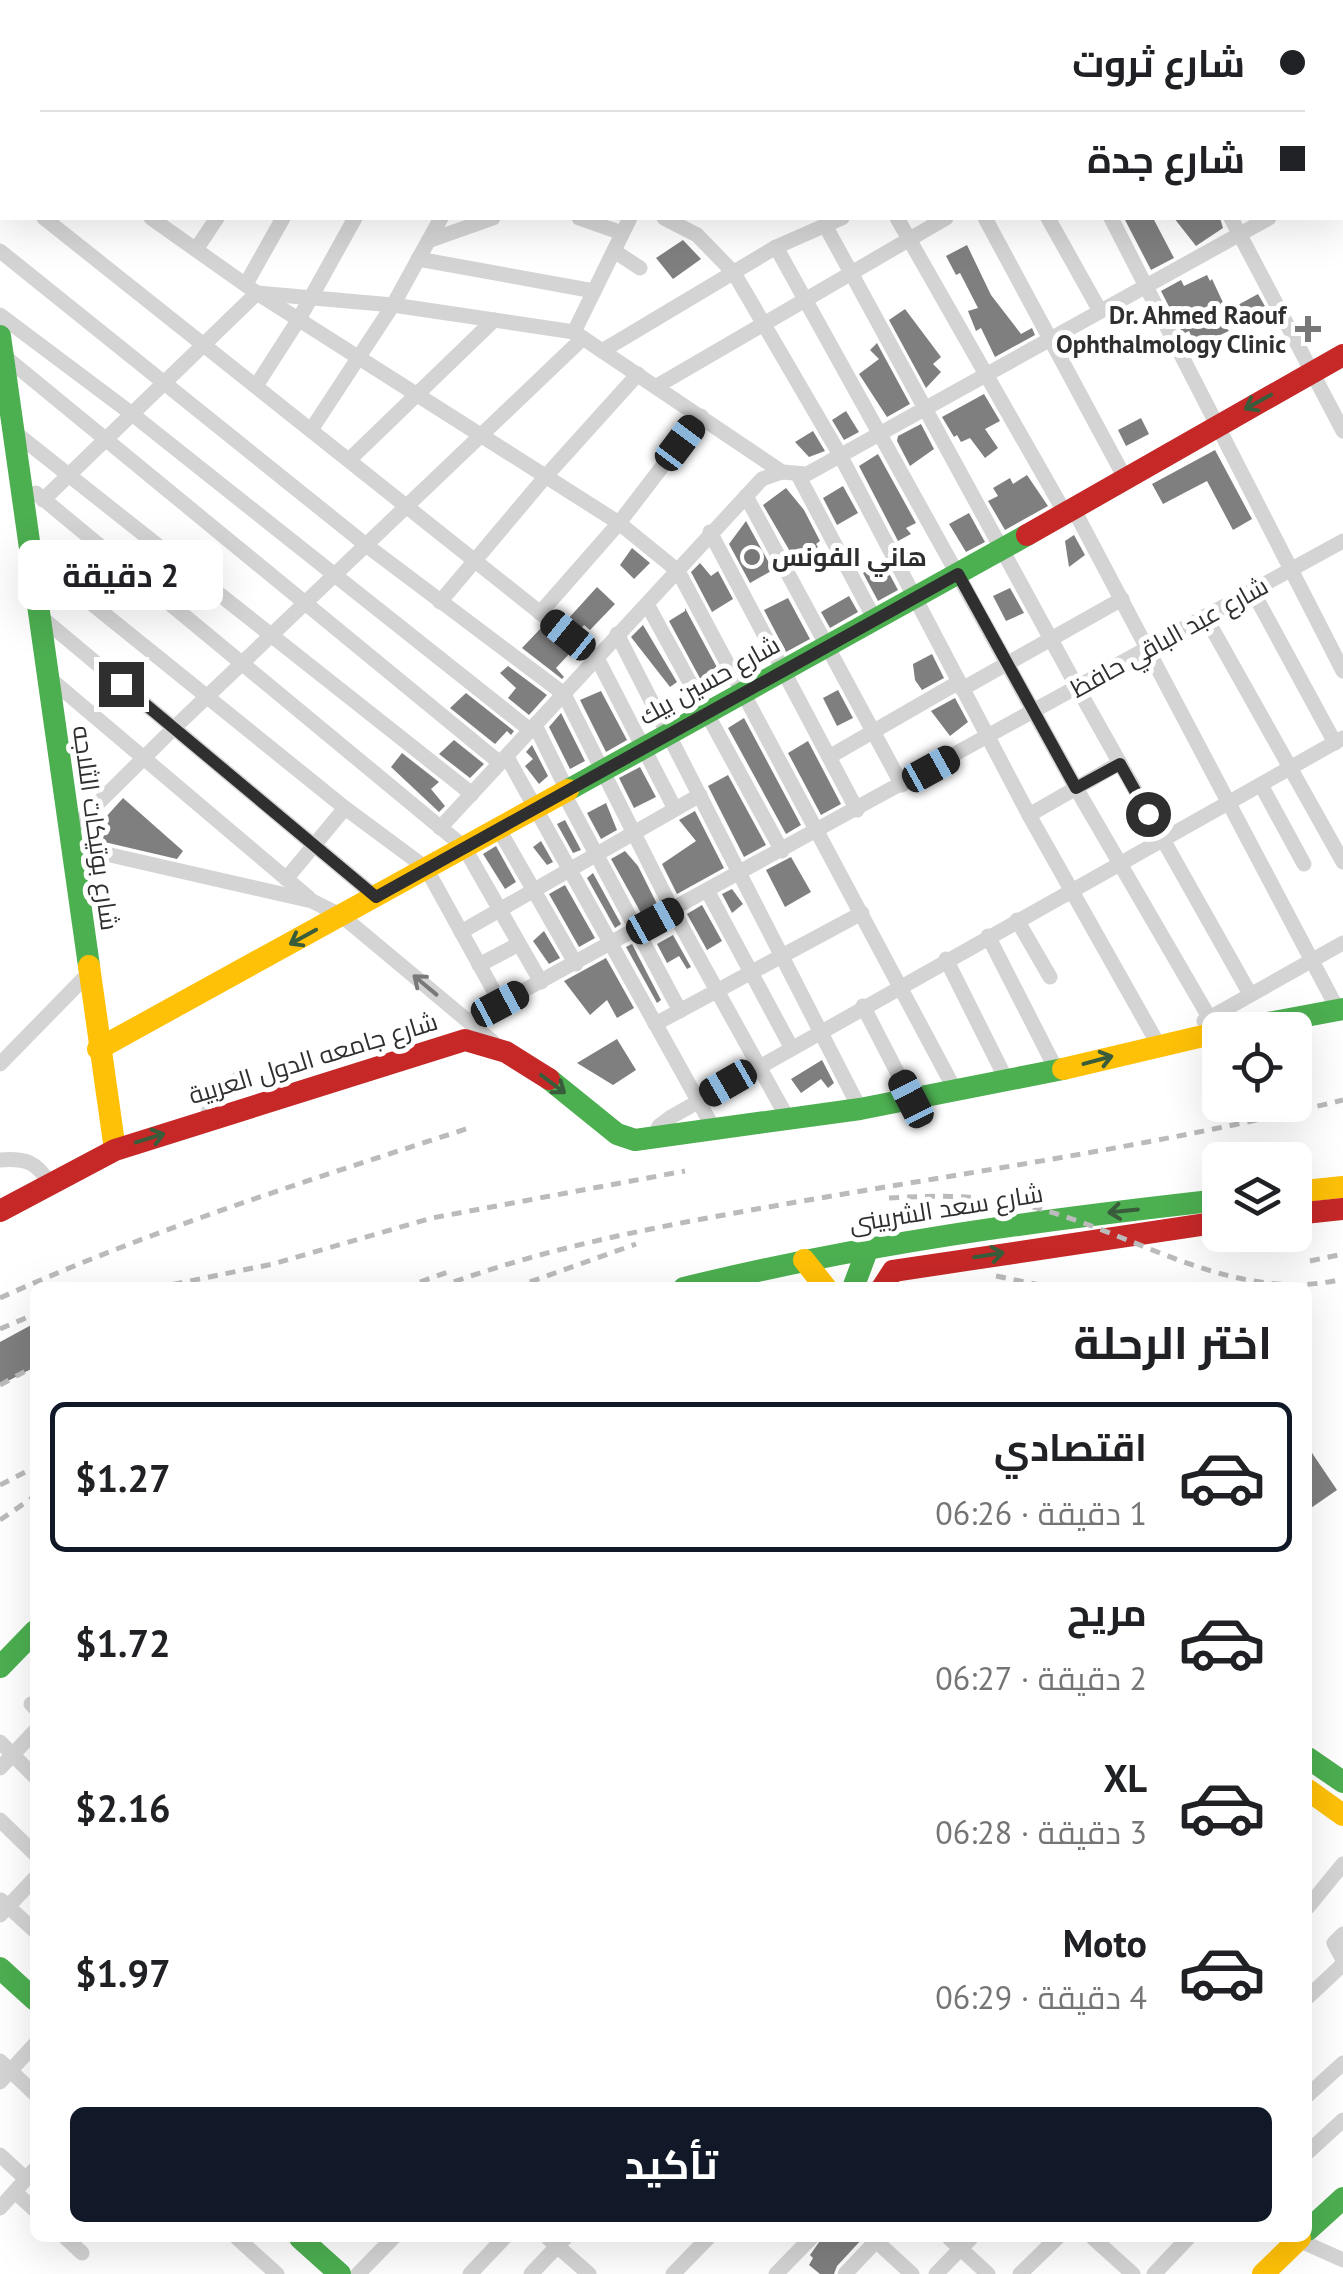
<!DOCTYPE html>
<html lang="ar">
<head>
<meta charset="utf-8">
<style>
  :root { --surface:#fff; --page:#f6f6f6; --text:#202124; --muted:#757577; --line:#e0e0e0; --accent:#111827 }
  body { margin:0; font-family:"PT Sans",Cairo,sans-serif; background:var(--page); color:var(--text); direction:rtl; height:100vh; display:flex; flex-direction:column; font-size:38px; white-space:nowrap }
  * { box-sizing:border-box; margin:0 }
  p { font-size:32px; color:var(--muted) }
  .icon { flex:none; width:55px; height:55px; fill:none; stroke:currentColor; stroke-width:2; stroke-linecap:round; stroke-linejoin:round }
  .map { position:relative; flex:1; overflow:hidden; direction:ltr }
  .details { position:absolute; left:30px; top:1282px; width:1282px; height:960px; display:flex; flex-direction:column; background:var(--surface); border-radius:15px; box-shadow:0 10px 40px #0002; direction:rtl }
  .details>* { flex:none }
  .hud { position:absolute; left:0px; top:0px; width:1345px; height:220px; box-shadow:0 10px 40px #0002; direction:rtl; display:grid; align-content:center; height:220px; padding:0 40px; background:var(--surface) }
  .buttons { position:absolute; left:1202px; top:1012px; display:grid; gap:20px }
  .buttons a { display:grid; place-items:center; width:110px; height:110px; border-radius:15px; background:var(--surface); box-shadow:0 10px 40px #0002; font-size:50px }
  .end { position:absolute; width:45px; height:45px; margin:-22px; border:12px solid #2f2f2f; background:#fff; box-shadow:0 0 0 5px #fff }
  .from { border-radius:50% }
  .bubble { position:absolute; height:70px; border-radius:15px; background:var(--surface); box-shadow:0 10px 40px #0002; font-size:32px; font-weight:700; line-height:70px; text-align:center; direction:rtl }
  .car { position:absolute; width:30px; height:60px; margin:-30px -15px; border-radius:12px; box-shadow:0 0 8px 2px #0007; background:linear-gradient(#222 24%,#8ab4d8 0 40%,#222 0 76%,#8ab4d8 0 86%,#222 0) }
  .hud b { display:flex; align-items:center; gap:35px; height:95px; font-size:38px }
  .hud b+b { border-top:2px solid var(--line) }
  .hud i { width:25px; height:25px; background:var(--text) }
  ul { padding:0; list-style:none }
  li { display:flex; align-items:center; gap:30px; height:150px; margin:0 20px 15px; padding:0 20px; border:5px solid transparent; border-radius:15px }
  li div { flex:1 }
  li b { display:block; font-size:38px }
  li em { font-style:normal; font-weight:700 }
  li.current { border-color:var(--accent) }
  li>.icon { width:90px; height:90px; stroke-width:1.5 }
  h2 { padding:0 40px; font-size:45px; line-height:120px }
  .cta { display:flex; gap:20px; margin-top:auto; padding:20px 40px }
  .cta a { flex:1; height:115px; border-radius:15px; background:var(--accent); color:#fff; font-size:40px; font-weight:700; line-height:115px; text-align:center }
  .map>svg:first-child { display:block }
  .building { fill:#7f7f7f }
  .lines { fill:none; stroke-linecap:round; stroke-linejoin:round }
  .lane { stroke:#d4d4d4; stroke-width:8 }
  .street { stroke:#d4d4d4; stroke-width:15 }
  .fast { stroke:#4caf50; stroke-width:22 }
  .slow { stroke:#ffc107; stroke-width:22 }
  .jam { stroke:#c62828; stroke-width:22 }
  .rail { stroke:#bbb; stroke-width:5; stroke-dasharray:10 8; stroke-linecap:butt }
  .oneway { stroke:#395c3b }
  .oneway2 { stroke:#797979 }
  .route { stroke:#2f2f2f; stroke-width:12 }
  .poi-dot { fill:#787878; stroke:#fff; stroke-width:4 }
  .labels { text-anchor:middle; stroke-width:10; stroke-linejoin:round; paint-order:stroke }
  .poi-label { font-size:25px; font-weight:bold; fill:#2f2f2f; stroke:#fff; text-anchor:end }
  .street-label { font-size:25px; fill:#2f2f2f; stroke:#fff }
</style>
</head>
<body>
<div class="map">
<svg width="1343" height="2274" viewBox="0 0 1343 2274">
  <rect width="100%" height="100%" fill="#fff"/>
  <g class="building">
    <path d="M1124 218H1153L1174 258 1151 270Z"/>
    <path d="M1174 218H1220L1223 228 1196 246Z"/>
    <path d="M683 240 701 259 673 279 656 258Z"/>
    <path d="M967 245 991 295 1021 334 1032 328 1035 335 995 357 981 328 976 331 968 311 978 308 960 273 956 275 946 256Z"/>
    <path d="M1207 275 1210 281 1212 279 1227 311 1258 294 1266 308 1246 320V313L1227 329 1229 331 1196 346 1189 331 1183 334 1161 291 1181 280 1184 286Z"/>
    <path d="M905 309 941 357 933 364 941 372 926 388 889 320Z"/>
    <path d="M877 343 910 404 887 417 859 374 879 359 870 350Z"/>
    <path d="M984 394 1000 421 985 429 998 448 985 458 970 438 961 442 957 435 954 437 942 417Z"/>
    <path d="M846 411 859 432 844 440 832 420Z"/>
    <path d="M1141 418 1149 434 1126 446 1118 430Z"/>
    <path d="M921 424 934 449 910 466 897 441 898 436Z"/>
    <path d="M813 431 825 451 809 457 795 442Z"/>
    <path d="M1215 450 1252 519 1233 530 1207 481 1163 504 1152 484Z"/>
    <path d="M878 454 916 523 906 528 911 534 898 541 859 466Z"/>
    <path d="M1027 475 1048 506 1005 530 988 501 998 496 993 488 1010 478 1013 484Z"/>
    <path d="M843 486 858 513 837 525 823 498Z"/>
    <path d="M786 488 804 510 820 541 816 544 818 547 795 560 763 505Z"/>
    <path d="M969 513 985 542 966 552 949 524Z"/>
    <path d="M746 521 773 570 750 583 729 544Z"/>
    <path d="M1074 535 1085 555 1069 567 1065 541Z"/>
    <path d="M632 548 650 563 634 579 620 565Z"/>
    <path d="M883 562 898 590 878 601 863 573Z"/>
    <path d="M700 563 711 576 718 571 733 599 712 612 691 572Z"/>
    <path d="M597 587 615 604 590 630 584 625 580 630 567 620Z"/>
    <path d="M1010 588 1024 613 1006 621 993 596Z"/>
    <path d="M849 596 858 612 830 628 821 612Z"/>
    <path d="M788 598 810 639 786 652 764 610Z"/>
    <path d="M685 608 720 673 702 682 669 621 685 611Z"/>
    <path d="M643 625 677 682 670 687 631 637Z"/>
    <path d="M541 628 571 652 556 668 564 677 562 679 522 648Z"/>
    <path d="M932 654 944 678 922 690 915 680 913 664Z"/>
    <path d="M508 666 547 695 529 715 508 698 516 688 500 673Z"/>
    <path d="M838 690 853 718 837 726 823 698Z"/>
    <path d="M601 691 627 740 606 752 580 700Z"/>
    <path d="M466 693 514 731 511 735 507 731 495 744 450 708Z"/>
    <path d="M955 698 968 722 950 736 931 711Z"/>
    <path d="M561 713 585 761 570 769 549 727Z"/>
    <path d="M744 718 801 825 786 834 728 728Z"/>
    <path d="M454 740 484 764 470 778 439 754Z"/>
    <path d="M808 741 841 804 821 815 788 753Z"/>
    <path d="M532 745 548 776 539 784 525 766 533 759 526 752Z"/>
    <path d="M402 753 439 782 431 789 445 806 439 812 391 767Z"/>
    <path d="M640 767 656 797 634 808 619 778Z"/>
    <path d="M728 775 766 845 744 857 708 786Z"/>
    <path d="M123 798 183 851 177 859 87 838Z"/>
    <path d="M606 803 617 830 601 839 587 813Z"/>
    <path d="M695 811 724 868 677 894 662 864 696 841 679 820Z"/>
    <path d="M565 820 581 850 573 853 557 824Z"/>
    <path d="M541 841 553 862 547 865 533 847Z"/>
    <path d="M496 846 516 882 505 889 483 854Z"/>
    <path d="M625 851 638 866 657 904 641 913 611 859Z"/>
    <path d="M791 857 811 892 785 907 766 870Z"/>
    <path d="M593 873 621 924 615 928 587 878Z"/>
    <path d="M565 885 595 938 579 947 549 894Z"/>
    <path d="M732 889 743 904 732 913 722 894Z"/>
    <path d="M702 905 722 941 707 950 687 914Z"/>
    <path d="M544 931 560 958 549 964 533 941Z"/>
    <path d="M673 935 691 967 687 969 679 956 667 963 657 944Z"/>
    <path d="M632 944 661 1000 657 1003 626 947Z"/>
    <path d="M606 958 634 1008 617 1018 607 1000 590 1015 564 981Z"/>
    <path d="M617 1039 636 1070 613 1085 577 1063Z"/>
    <path d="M822 1060 834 1083 828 1088 821 1079 801 1093 791 1079Z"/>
    <path d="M35 1323V1367L0 1385V1342Z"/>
    <path d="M1308 1447 1337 1490 1308 1510Z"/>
    <path d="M822 2238H863L837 2266 834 2274H820L809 2265 813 2258 810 2255Z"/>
  </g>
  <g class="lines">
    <path class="lane" d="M203 1117 209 1099 244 1069"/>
    <g class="street">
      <path d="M178 0 182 2"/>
      <path d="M284 0 289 2"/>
      <path d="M520 0 525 2"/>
      <path d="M704 0 708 2"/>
      <path d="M1061 0 1062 2"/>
      <path d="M1191 0 1192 2"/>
      <path d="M338 2 339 0"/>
      <path d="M475 2 476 0"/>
      <path d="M561 2 562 0"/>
      <path d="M770 2 772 0"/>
      <path d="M0 36 2 37"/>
      <path d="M0 82 2 83"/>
      <path d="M1342 184 1343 185"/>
      <path d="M44 218 597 658 675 809"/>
      <path d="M151 218 257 293 619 523 678 571 955 1090"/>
      <path d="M579 218 622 233"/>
      <path d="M664 218 697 235 734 273 840 455 1029 815 1158 1044"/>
      <path d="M897 218 1065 513"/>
      <path d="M985 218 1125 478"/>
      <path d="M1048 218 1100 311"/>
      <path d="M1111 218 1343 671"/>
      <path d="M1231 218 1343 431"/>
      <path d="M826 227 1077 687 1250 994"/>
      <path d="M428 241 493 218"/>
      <path d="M776 247 1076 788 1209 1017"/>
      <path d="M197 248 217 218"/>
      <path d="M0 251 366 545 564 694 673 911 788 1119"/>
      <path d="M614 251 640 268"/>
      <path d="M418 259 594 291"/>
      <path d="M246 284 283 218"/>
      <path d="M0 315 132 414 530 730"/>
      <path d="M574 332 630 218"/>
      <path d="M602 351 776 247 842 218"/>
      <path d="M3 355 500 763"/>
      <path d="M256 386 299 319 355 218"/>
      <path d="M657 386 946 218"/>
      <path d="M311 430 393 305 441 218"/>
      <path d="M13 431 472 794"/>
      <path d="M349 460 494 320"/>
      <path d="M798 475 875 620"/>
      <path d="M36 493 464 847 541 982"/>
      <path d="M746 496 902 785"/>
      <path d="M43 500 257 293 393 305 574 332 782 472"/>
      <path d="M1073 508 1338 1010"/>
      <path d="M710 532 857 810"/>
      <path d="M30 554 345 808 426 868 501 1004"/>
      <path d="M1252 590 1335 743"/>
      <path d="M440 602 546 476 638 374"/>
      <path d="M647 604 782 851"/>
      <path d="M540 613 619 523 701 416"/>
      <path d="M1205 616 1343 862"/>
      <path d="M41 617 376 897"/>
      <path d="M617 634 860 1109"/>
      <path d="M48 677 309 898"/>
      <path d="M962 689 1122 599"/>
      <path d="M535 725 567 790"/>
      <path d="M507 757 715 1131"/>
      <path d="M829 757 959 682"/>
      <path d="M1261 785 1304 864"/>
      <path d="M563 792 680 1011"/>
      <path d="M1029 815 1120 763"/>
      <path d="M440 828 762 479 782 472 807 474 1269 218"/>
      <path d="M498 828 576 964"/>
      <path d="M69 832 174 728 583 338"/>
      <path d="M71 846 312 901 342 916 493 1042"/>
      <path d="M286 879 345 808"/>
      <path d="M708 892 791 1047"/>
      <path d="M1017 920 1050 977"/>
      <path d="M461 932 700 795"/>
      <path d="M988 936 1057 1071"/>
      <path d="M946 959 1007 1081"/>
      <path d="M479 965 519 944"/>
      <path d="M863 1006 911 1099"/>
      <path d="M468 1021 1343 541"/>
      <path d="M1204 1021 1343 943"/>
      <path d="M655 1024 862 913"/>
      <path d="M0 1064 89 973"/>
      <path d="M654 1139 659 1126 671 1117 1343 738"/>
      <path d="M0 1160C26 1158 37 1162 50 1184"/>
      <path d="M31 1704 35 1708"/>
      <path d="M0 1742 35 1777"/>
      <path d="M0 1768 35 1731"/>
      <path d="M0 1820 35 1854"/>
      <path d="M1 1900 35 1931"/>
      <path d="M1308 1907 1343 1864"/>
      <path d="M0 1915 35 1878"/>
      <path d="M1308 1997 1341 1966 1343 1960 1334 1943 1343 1934"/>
      <path d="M0 2061 35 2094"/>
      <path d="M0 2082 35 2044"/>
      <path d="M1308 2095 1343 2063"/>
      <path d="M1308 2152 1343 2120"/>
      <path d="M0 2155 26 2179"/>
      <path d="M15 2192 35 2210"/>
      <path d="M0 2208 35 2169"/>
      <path d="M66 2238 82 2253"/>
      <path d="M237 2238 277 2274"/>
      <path d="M548 2238 589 2274"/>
      <path d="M949 2238 988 2274"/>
      <path d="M1093 2238 1133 2274"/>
      <path d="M1294 2238 1343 2260"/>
      <path d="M876 2241 912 2274"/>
      <path d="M358 2274 393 2238"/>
      <path d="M470 2274 504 2238"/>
      <path d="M531 2274 565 2238"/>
      <path d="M673 2274 708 2238"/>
      <path d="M776 2274 811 2238"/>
      <path d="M845 2274 879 2238"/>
      <path d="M936 2274 971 2238"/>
      <path d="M1020 2274 1057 2238"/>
      <path d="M1154 2274 1188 2238"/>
    </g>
    <g class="fast">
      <path d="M124 2 126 0"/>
      <path d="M158 2 160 0"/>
      <path d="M0 148 2 145"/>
      <path d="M0 336 89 966"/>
      <path d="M568 790 1027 535"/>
      <path d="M1230 1030 1343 1009"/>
      <path d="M549 1079 617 1134 635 1140 860 1109 1063 1069"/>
      <path d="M684 1288C861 1244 1039 1220 1220 1200"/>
      <path d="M853 1288 868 1248"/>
      <path d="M0 1667 35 1631"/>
      <path d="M1308 1758 1343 1782"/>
      <path d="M0 1968 35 2000"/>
      <path d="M1308 2230 1343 2198"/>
      <path d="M300 2238 340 2274"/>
    </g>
    <g class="slow">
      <path d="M973 0 977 2"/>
      <path d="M1342 57H1343"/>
      <path d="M0 187 2 184"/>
      <path d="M89 966 115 1150"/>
      <path d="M98 1049 568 790"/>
      <path d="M1063 1069 1220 1032"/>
      <path d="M1295 1192 1343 1187"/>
      <path d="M804 1260 826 1288"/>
      <path d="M1308 1790 1343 1815"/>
      <path d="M1263 2274 1300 2238"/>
    </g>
    <g class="jam">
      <path d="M1027 535 1343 355"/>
      <path d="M0 1211 115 1150 465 1040 506 1052 549 1079"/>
      <path d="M1295 1214 1343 1209"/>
      <path d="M882 1288 893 1271 1220 1222"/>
    </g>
    <g class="rail">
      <path d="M889 1198C939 1195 984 1195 1033 1207 1136 1233 1233 1305 1343 1279"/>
      <path d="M1310 1261 1343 1254"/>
      <path d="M996 1276 1055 1288"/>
      <path d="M155 1288 273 1264 432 1218 685 1171"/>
      <path d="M403 1288 451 1271"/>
      <path d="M437 1288C551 1245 672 1224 791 1203 975 1171 1161 1145 1343 1100"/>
      <path d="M513 1288 636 1244"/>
      <path d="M0 1298C152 1229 313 1179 472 1127"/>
      <path d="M0 1329 35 1314"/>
      <path d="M0 1385 35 1366"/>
      <path d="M0 1485 35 1467"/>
      <path d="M0 1520 35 1496"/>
      <path d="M33 1558 35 1557"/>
    </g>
  </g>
  <defs><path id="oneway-shaft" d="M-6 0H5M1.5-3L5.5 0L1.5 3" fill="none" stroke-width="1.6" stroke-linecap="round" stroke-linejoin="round" transform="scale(2.5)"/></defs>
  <g class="oneway">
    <use href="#oneway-shaft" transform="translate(1258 402) rotate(151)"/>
    <use href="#oneway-shaft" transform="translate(303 937) rotate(151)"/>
    <use href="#oneway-shaft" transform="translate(1098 1060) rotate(-15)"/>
    <use href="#oneway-shaft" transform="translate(553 1084) rotate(37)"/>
    <use href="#oneway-shaft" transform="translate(150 1138) rotate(-17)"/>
    <use href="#oneway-shaft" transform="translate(1123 1211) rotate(174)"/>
    <use href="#oneway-shaft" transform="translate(989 1255) rotate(-9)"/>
  </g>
  <use class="oneway2" href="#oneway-shaft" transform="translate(425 985) rotate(-140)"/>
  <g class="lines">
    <path class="route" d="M121 684 376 897 958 574 1076 788 1120 764 1148 814"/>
  </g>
  <g class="poi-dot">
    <path d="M1303 314h10v10h10v10h-10v10h-10v-10h-10v-10h10z"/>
    <circle cx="752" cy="557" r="10"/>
  </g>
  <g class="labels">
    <g class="poi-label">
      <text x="1286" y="324">Dr. Ahmed Raouf<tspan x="1286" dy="29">Ophthalmology Clinic</tspan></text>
      <text x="772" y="566" text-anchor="start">هاني الفونس</text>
    </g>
    <g class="street-label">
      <text transform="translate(1169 637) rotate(-29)" y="9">شارع عبد الباقي حافظ</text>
      <text transform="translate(709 680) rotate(-29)" y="9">شارع حسين بيك</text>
      <text transform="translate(96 828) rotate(82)" y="9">شارع بوتيكات الثلاجه</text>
      <text transform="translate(313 1058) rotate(-17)" y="9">شارع جامعه الدول العربية</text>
      <text transform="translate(946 1208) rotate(-9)" y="9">شارع سعد الشربينى</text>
    </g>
  </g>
</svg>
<div class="buttons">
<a><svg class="icon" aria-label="locate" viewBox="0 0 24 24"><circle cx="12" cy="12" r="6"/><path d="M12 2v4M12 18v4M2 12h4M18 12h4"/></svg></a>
<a><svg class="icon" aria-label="layers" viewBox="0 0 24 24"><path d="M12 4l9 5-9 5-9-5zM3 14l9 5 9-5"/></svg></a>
</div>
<i class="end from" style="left:1148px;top:814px"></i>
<i class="end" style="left:121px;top:684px"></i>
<div class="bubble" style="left:18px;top:540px;width:205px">2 دقيقة</div>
<i class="car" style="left:680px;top:443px;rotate:37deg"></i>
<i class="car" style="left:568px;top:635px;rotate:309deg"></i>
<i class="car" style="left:931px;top:769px;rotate:61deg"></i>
<i class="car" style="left:655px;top:921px;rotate:61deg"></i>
<i class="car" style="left:500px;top:1004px;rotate:62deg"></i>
<i class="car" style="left:728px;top:1083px;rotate:240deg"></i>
<i class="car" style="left:911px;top:1099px;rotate:333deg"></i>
<div class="hud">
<b><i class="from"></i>شارع ثروت</b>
<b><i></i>شارع جدة</b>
</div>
<section class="details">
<h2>اختر الرحلة</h2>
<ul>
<li class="current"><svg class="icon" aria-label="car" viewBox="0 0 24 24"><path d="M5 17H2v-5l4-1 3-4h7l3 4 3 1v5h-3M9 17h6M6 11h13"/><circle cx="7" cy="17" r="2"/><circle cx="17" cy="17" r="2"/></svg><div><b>اقتصادي</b><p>1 دقيقة · 06:26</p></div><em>$1.27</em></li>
<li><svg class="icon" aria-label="car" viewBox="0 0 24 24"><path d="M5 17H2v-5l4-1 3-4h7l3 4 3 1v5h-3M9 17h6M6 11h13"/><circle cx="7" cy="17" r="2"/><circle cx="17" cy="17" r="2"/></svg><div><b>مريح</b><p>2 دقيقة · 06:27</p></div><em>$1.72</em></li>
<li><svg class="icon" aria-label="car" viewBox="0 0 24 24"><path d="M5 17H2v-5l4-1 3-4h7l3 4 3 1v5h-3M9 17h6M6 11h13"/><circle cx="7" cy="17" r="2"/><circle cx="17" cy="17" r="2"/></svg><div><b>XL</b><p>3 دقيقة · 06:28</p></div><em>$2.16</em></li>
<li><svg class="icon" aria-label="car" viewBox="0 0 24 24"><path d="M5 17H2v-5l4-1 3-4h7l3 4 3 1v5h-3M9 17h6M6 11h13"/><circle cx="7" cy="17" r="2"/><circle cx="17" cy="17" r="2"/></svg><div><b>Moto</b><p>4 دقيقة · 06:29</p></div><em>$1.97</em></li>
</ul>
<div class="cta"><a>تأكيد</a></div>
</section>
</div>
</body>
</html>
